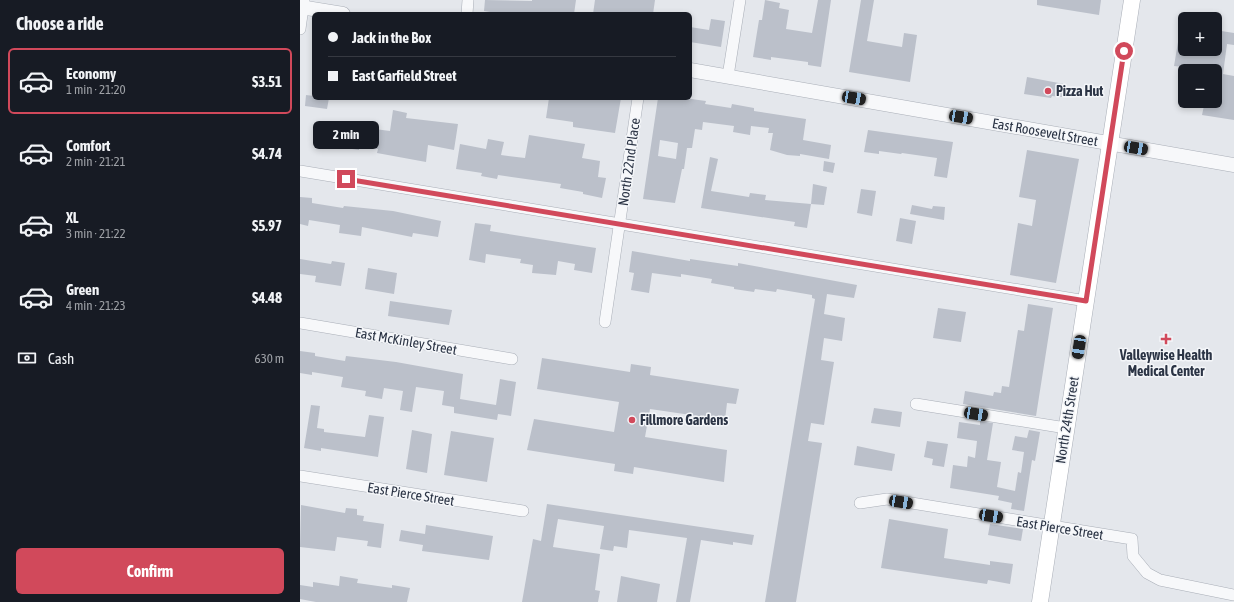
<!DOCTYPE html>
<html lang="en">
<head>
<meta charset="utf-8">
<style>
  :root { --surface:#171b24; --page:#20242c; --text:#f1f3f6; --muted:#9ea1a6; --line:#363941; --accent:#d1495b }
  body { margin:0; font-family:"Asap Condensed",sans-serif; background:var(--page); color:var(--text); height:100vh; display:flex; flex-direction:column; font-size:15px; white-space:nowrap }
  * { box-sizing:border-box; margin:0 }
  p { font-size:13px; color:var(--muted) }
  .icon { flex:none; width:22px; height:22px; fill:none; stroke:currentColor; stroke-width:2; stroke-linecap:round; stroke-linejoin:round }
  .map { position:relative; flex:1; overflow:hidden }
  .sheet { display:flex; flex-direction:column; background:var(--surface); width:300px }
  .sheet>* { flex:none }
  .guide { position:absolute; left:12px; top:12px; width:380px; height:88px; border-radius:6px; box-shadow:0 2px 6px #0003; display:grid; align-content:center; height:88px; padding:0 16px; background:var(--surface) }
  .fabs { position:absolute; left:878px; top:12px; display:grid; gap:8px }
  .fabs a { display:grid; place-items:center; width:44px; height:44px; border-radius:6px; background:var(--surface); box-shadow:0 2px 6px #0003; font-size:20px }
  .end { position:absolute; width:18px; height:18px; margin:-9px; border:5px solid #d1495b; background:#fff; box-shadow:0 0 0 2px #fff }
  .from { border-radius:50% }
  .bubble { position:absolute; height:28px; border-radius:6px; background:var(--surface); box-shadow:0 2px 6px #0003; font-size:13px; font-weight:700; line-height:28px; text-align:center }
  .car { position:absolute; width:12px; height:24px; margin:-12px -6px; border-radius:5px; box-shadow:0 0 3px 1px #0007; background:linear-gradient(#222 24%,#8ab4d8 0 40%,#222 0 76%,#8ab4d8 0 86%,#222 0) }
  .guide b { display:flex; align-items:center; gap:14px; height:38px; font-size:15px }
  .guide b+b { border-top:1px solid var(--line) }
  .guide i { width:10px; height:10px; background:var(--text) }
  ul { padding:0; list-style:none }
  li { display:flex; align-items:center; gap:12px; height:66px; margin:0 8px 6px; padding:0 8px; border:2px solid transparent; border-radius:6px }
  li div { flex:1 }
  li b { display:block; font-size:15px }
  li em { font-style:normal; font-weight:700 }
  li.on { border-color:var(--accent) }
  li>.icon { width:36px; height:36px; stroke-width:1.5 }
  h2 { padding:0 16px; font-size:18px; line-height:48px }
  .pay { display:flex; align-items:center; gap:10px; height:44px; padding:0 16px; font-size:15px }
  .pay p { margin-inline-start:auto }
  .action { display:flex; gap:8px; margin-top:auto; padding:8px 16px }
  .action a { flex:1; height:46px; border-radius:6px; background:var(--accent); color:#fff; font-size:16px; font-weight:700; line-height:46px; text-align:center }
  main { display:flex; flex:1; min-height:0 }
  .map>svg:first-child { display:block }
  .building { fill:#bbc0ca; fill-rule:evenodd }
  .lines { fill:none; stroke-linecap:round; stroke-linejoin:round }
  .minor-casing { stroke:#a9aeb7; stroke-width:12 }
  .tertiary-casing { stroke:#a9aeb7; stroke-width:15 }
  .secondary-casing { stroke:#a9aeb7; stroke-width:17 }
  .minor { stroke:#f7f8fa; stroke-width:11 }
  .tertiary { stroke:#f7f8fa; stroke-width:14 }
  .secondary { stroke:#fff; stroke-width:16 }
  .route { stroke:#d1495b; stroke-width:5 }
  .poi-dot { fill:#d1495b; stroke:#f4f6f9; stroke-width:1.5 }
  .labels { text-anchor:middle; stroke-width:3; stroke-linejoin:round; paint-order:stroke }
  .poi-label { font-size:14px; font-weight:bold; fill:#2b3445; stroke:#f4f6f9; text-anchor:start }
  .street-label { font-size:14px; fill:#2b3445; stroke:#f4f6f9 }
</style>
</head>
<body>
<main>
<section class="sheet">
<h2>Choose a ride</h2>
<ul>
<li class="on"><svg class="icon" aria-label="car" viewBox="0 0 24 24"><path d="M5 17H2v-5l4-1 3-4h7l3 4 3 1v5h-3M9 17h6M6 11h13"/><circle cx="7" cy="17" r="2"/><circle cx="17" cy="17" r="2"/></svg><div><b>Economy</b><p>1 min · 21:20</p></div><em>$3.51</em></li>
<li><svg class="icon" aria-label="car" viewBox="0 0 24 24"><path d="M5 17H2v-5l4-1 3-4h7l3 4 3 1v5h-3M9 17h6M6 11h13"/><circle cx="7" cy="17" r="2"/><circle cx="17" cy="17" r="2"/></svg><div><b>Comfort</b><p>2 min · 21:21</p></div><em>$4.74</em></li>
<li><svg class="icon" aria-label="car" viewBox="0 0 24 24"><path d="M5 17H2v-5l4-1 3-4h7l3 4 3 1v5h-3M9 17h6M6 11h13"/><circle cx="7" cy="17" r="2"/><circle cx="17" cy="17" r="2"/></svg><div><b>XL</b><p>3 min · 21:22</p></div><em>$5.97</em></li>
<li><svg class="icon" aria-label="car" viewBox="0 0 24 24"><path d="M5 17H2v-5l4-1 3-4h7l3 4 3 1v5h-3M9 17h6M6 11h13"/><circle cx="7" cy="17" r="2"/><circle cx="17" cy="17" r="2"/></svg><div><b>Green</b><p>4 min · 21:23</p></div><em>$4.48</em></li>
</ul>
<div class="pay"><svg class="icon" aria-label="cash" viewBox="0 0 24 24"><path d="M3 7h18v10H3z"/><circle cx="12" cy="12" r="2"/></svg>Cash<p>630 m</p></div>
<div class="action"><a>Confirm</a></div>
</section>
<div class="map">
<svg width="934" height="602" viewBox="0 0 934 602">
  <rect width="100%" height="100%" fill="#e4e7ec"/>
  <g class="building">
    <path d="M185 0 232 1V0H276L274 14H202L184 11Z"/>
    <path d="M295 0H355L353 14H293Z"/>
    <path d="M465 0 480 3 479 8 489 10 486 29 512 33 518 0H531L521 67 508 65V62L471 57V60L453 57 459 20H462Z"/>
    <path d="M561 0H574L567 41 602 47 604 33 617 35 610 82 549 72Z"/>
    <path d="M737 0H801L799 15 737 5Z"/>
    <path d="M411 19 425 21 421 47 390 42V27L409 30Z"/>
    <path d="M880 30H885V49H915V30L934 33V45L927 44 923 74 934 76V120L902 115 905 101H915V68L893 64 892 68 874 66Z"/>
    <path d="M727 77 764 84 762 97 752 96 751 98 724 94Z"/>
    <path d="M6 95 14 96V98H29L27 109 5 106Z"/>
    <path d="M249 98H321L315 133 273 127V122L246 118Z"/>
    <path d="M358 98H384L406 101 405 104 431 108 432 104 454 108V111L506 119 503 140 531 145 529 159 500 154V156L487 155 470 150 473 133H468L469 128 451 126 450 135 433 132 434 126 403 122 402 130 395 129 392 148H387L384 169H382L375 203 343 199ZM360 140 378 143 376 159 358 156Z"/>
    <path d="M93 110 107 113 106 118 158 124 154 150 128 145 126 162 77 153 78 149 59 147V150L25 145 28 123 55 126V124L67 125V128L90 131Z"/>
    <path d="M568 130 653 142 647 178 634 176 637 158 602 153 601 154 579 151V154L564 152Z"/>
    <path d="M229 135 285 144 282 158 300 161 298 177 306 178 302 198 283 194V192L260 188 261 184 198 175 197 179 181 176 182 173 156 169 160 144 186 149 188 139 204 142 201 155 225 158Z"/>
    <path d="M727 150 779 159 756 283 710 275 718 223 732 226 736 200 719 197Z"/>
    <path d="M410 157 418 159 411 191 449 197 450 193 466 195 465 200 511 204 507 228 494 226 495 222 401 208Z"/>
    <path d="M524 161 535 163 533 173 523 171Z"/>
    <path d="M513 184 527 187 524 205 511 204Z"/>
    <path d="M561 189 576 191 572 216 557 213Z"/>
    <path d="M0 197 12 198V203L43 208 44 206 93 211 141 221 138 237 113 233 112 237 62 227 61 236 39 233 40 225 9 220 8 226 0 224Z"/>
    <path d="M612 205 632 209 633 206 645 207 644 220 610 214Z"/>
    <path d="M600 218 616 221 612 244 596 241Z"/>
    <path d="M175 223 191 225 190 231 296 248 292 273 274 270 275 264 258 261 256 275 232 273 233 265 220 263 221 259 186 254 185 263 169 260Z"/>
    <path d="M332 251 390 261V259L438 266V263L557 285 554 298 527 294 524 314 545 318 542 341 524 338 521 360 534 362 524 425 511 423 508 441 522 443 496 602H465L515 299 512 298V295L477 289 476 292 455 289 454 292 434 289V287L411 283 412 279 381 274V277L352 273 349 293 331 290 334 273 329 272Z"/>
    <path d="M0 259 31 264 32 261 45 263 41 286 15 282 16 276 0 274Z"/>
    <path d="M68 268 97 273 94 294 65 289Z"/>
    <path d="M90 301 152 310 149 325 88 316Z"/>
    <path d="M728 304 753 308 736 416 663 404 665 391 693 396 694 392 701 393 702 386 709 387 718 330 724 331Z"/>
    <path d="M638 308 666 312 661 342 633 338Z"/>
    <path d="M0 351 15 353V356L45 361 46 356 96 362 163 374 160 399 196 405 200 379 216 382 211 416 198 414 197 420 154 413V407L142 405 144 391 116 387 112 412 100 410 103 391 84 388 82 399 65 396 66 391 41 387 43 377 12 372V375L0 373Z"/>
    <path d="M242 358 330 372 331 364 351 367 350 375 439 389 436 404 427 403 425 420 350 409 345 437 427 450 424 482 334 467 333 474 314 471 315 464 227 450 234 419 314 432 319 402 237 389Z"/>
    <path d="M11 405 20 406 17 428 24 429V432L65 437 69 415 84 417 78 457 21 448V451L4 448Z"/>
    <path d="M574 408 602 412 600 427 571 423Z"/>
    <path d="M680 421 693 423 687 460 701 462 697 487 715 491 718 472 721 473 724 452 712 450 715 436 727 438 729 430 740 432 735 461 732 460 724 511 711 509 712 503 698 500 699 496 650 488 653 465 667 467 668 456 675 458 677 441 657 438 659 422 680 425Z"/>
    <path d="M112 430 132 434 127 473 106 469Z"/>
    <path d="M151 431 194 438 187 482 144 475Z"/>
    <path d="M627 441 648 444 644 467 632 465 633 459 624 457Z"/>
    <path d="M557 446 595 454 592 471 554 465Z"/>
    <path d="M247 504 454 535 452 545 433 542V545L401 540 390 602H376L387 538 329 530 327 548 314 546 313 551 300 549 304 526 258 519 253 547 300 554 295 590 300 591 298 602H222L233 539 241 541Z"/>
    <path d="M1 505 45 513 46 508 57 509V515L64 516 63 521 84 524 81 548 67 546 68 541 37 537 35 551 0 547Z"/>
    <path d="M589 519 648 529 644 558 690 565V561L713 564 710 584 688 580 687 584 581 568Z"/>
    <path d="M690 524 723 529 721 541 688 535Z"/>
    <path d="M126 525 193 536 189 560 122 551 123 545 99 541 101 530 125 534Z"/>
    <path d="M40 576 58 579 57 583 92 588V585L110 588 107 602H16L0 599V585L13 587V582L39 586Z"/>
    <path d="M321 576 360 584 357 602H317Z"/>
  </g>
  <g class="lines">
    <g class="minor-casing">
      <g id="minor">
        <path d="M167 14 168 0"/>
        <path d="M0 29 4 0"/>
        <path d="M428 76 440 0"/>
        <path d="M0 171 786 301"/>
        <path d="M305 322 338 98"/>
        <path d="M0 323 212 359"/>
        <path d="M616 404 766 428"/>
        <path d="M0 476 223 511"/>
        <path d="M560 503 587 499 832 539 833 556 847 573 860 580 934 595"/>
      </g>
    </g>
    <g class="tertiary-casing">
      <g id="tertiary">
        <path d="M0 7 43 14"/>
        <path d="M390 70 934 165"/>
      </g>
    </g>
    <g class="secondary-casing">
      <path id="secondary" d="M740 602 832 0"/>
    </g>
    <use href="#minor" class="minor"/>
    <use href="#tertiary" class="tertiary"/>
    <use href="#secondary" class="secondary"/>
  </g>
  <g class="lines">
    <path class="route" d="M46 179 786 301 824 51"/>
  </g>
  <g class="poi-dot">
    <circle cx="748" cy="91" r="4"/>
    <path d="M864 333h4v4h4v4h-4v4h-4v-4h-4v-4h4z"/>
    <circle cx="332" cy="420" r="4"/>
  </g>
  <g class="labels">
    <g class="poi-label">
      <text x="756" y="96">Pizza Hut</text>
      <text x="866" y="360" text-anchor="middle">Valleywise Health<tspan x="866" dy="16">Medical Center</tspan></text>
      <text x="340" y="425">Fillmore Gardens</text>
    </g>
    <g class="street-label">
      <text transform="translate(745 132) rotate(10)" y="5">East Roosevelt Street</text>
      <text transform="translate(329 162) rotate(-82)" y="5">North 22nd Place</text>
      <text transform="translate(106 341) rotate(10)" y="5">East McKinley Street</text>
      <text transform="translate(767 420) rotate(-81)" y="5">North 24th Street</text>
      <text transform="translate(111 494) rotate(9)" y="5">East Pierce Street</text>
      <text transform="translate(760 528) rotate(9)" y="5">East Pierce Street</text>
    </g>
  </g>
</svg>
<div class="fabs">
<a>+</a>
<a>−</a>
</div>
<i class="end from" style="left:824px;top:51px"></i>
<i class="end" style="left:46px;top:179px"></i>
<div class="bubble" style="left:13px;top:121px;width:66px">2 min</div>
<i class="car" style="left:554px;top:98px;rotate:100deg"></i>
<i class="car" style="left:661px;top:117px;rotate:100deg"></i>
<i class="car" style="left:836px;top:148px;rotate:100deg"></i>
<i class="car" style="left:779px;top:347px;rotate:189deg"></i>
<i class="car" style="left:676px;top:414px;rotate:99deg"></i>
<i class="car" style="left:601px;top:502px;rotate:99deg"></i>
<i class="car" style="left:691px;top:516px;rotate:99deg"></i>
<div class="guide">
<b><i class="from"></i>Jack in the Box</b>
<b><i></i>East Garfield Street</b>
</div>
</div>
</main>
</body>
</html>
